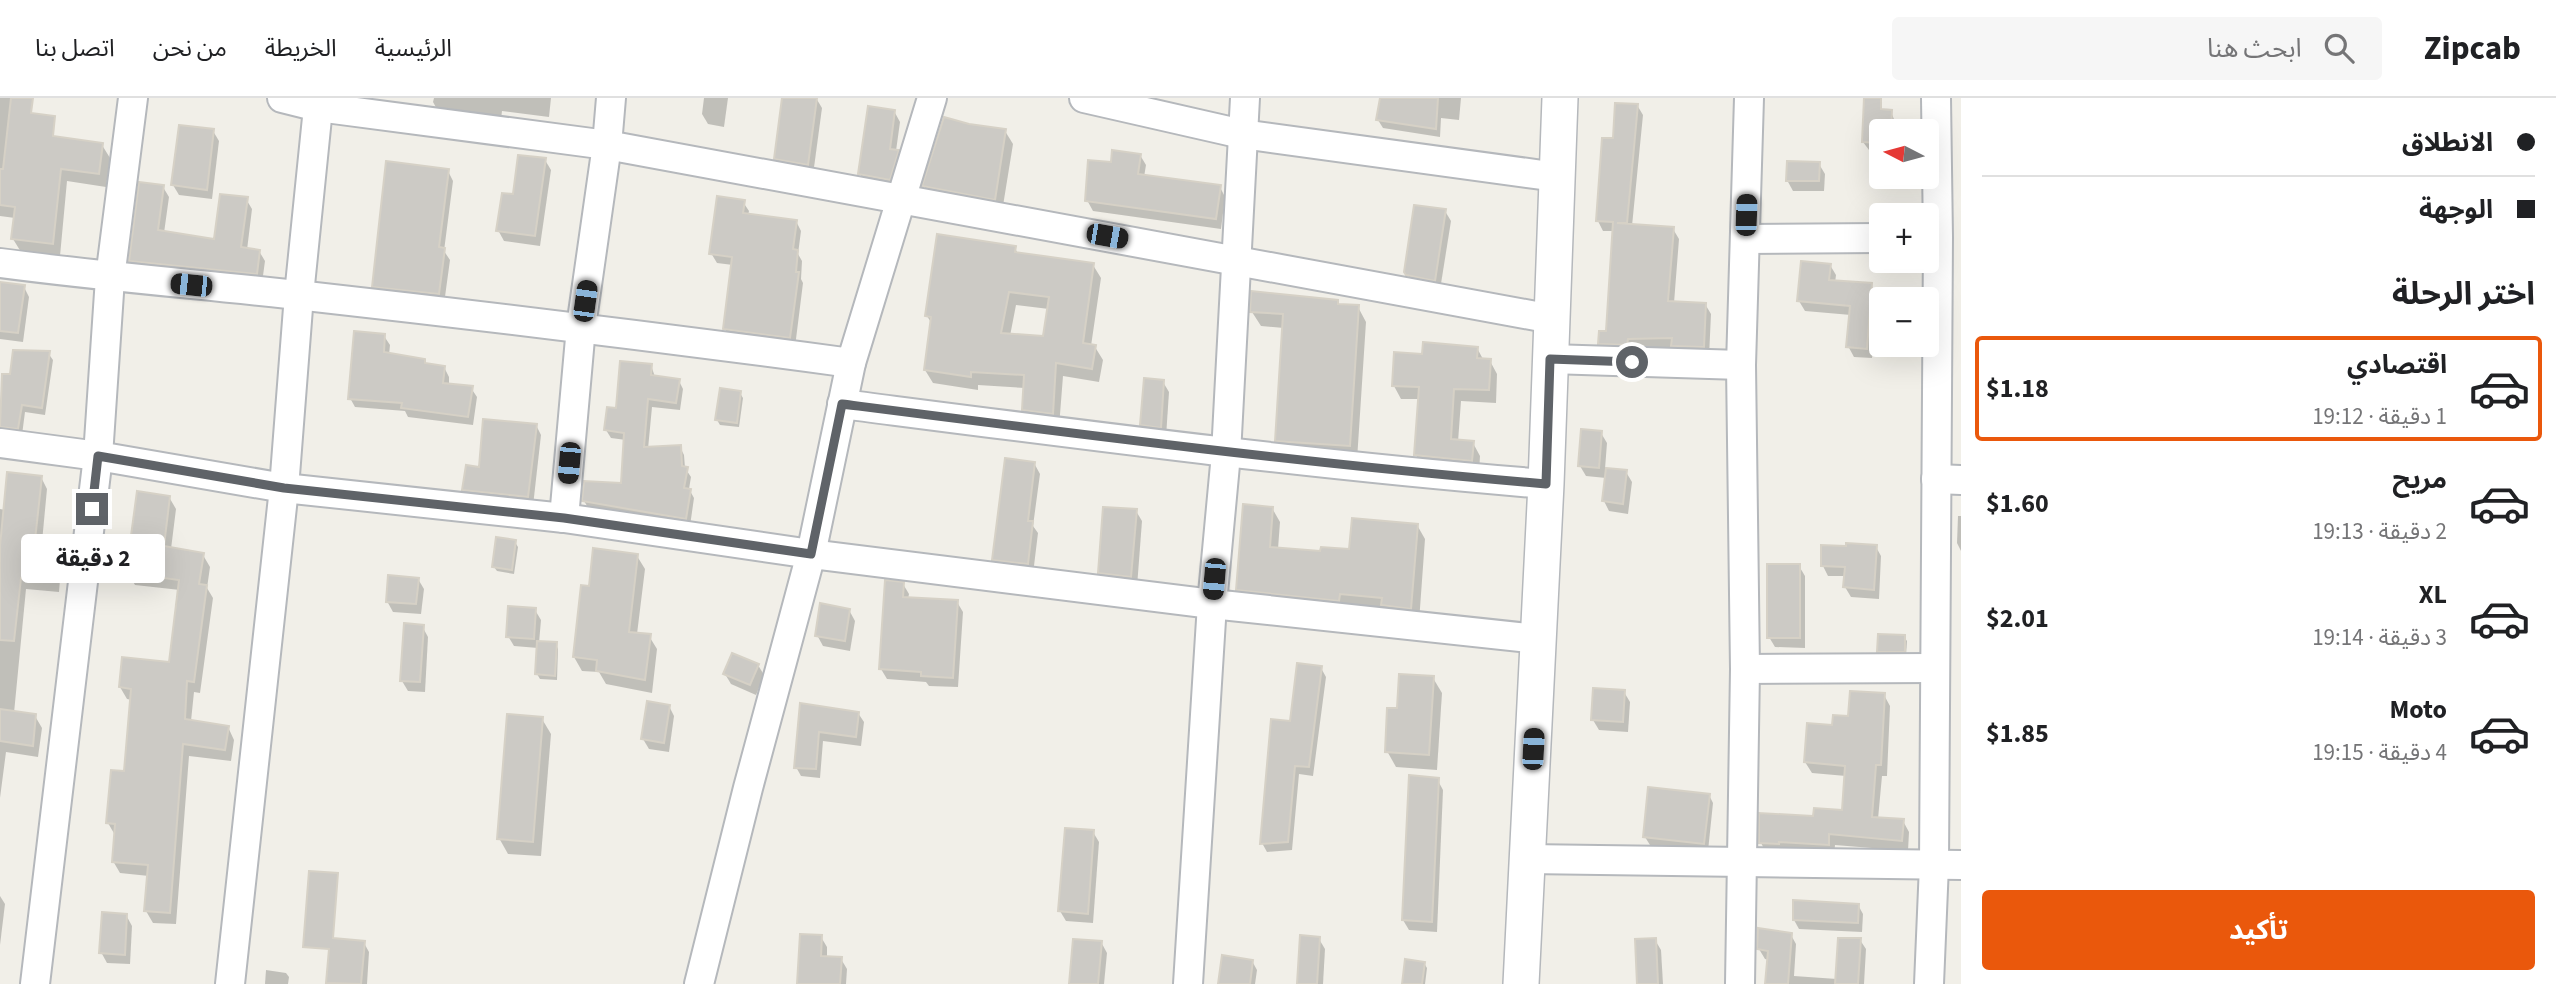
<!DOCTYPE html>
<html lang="ar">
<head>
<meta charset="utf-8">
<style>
  :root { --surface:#fff; --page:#f6f6f6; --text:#202124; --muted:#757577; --line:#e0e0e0; --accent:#ea580c }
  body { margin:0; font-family:"Source Sans 3","Noto Sans Arabic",sans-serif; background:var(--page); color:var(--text); direction:rtl; height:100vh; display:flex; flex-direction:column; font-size:26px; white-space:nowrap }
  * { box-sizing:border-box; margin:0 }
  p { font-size:23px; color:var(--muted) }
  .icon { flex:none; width:38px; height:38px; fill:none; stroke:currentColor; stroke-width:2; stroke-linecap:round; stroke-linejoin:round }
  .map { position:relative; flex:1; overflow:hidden; direction:ltr }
  .drawer { display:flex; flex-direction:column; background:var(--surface); width:595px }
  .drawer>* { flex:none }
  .top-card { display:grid; align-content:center; height:154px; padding:0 21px; background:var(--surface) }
  .needle { width:46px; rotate:276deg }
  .tools { position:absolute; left:1869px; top:21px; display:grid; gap:14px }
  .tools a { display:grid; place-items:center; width:70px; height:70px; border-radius:7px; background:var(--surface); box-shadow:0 7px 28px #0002; font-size:35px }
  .end { position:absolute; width:32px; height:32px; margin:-16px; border:9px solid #5f6368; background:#fff; box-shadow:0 0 0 4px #fff }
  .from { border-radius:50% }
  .bubble { position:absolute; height:49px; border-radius:7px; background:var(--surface); box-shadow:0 7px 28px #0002; font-size:23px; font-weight:700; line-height:49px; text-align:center; direction:rtl }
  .car { position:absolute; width:21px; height:42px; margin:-21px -10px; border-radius:9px; box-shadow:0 0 5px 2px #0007; background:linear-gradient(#222 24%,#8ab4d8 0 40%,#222 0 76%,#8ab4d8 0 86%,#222 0) }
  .top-card b { display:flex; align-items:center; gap:24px; height:66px; font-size:26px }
  .top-card b+b { border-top:2px solid var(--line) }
  .top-card i { width:18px; height:18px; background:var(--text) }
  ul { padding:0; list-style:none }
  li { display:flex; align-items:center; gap:21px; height:105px; margin:0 14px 10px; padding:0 7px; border:4px solid transparent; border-radius:7px }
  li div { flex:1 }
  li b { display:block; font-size:26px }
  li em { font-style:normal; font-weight:700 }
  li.on { border-color:var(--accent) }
  li>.icon { width:63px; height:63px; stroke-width:1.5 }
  h2 { padding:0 21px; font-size:32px; line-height:84px }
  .primary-button { display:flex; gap:14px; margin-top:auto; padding:14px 21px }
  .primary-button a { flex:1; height:80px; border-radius:7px; background:var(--accent); color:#fff; font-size:28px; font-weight:700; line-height:80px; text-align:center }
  header { display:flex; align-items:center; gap:42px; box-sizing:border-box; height:98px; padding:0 35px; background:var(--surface); border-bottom:2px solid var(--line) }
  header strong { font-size:33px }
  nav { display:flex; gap:38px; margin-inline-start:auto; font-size:24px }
  .search { width:490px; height:63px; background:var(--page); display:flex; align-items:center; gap:18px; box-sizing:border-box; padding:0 24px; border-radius:7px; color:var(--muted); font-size:26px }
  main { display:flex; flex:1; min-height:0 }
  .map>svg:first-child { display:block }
  .shadow { fill:#0003; fill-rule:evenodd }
  .building { fill:#cccac5; stroke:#d6d1c6; stroke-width:2; fill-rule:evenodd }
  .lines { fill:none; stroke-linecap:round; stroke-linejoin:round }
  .minor-casing { stroke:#b5b8bc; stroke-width:32 }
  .tertiary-casing { stroke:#b5b8bc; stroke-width:38 }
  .minor { stroke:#fff; stroke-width:28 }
  .tertiary { stroke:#fff; stroke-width:35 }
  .route { stroke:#5f6368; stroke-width:9 }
</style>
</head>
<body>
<header>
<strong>Zipcab</strong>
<div class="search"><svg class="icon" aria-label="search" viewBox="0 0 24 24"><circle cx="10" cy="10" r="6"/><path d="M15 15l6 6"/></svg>ابحث هنا</div>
<nav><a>الرئيسية</a><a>الخريطة</a><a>من نحن</a><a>اتصل بنا</a></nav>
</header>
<main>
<section class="drawer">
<div class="top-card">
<b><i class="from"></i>الانطلاق</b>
<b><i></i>الوجهة</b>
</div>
<h2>اختر الرحلة</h2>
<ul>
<li class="on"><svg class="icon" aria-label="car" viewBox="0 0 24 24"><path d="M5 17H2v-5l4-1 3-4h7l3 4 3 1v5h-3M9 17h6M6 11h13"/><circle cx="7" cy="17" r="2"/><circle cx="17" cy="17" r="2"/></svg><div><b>اقتصادي</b><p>1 دقيقة · 19:12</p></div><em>$1.18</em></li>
<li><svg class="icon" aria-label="car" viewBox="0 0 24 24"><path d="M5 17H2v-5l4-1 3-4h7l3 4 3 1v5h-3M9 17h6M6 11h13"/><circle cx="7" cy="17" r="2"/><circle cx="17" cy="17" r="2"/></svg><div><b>مريح</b><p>2 دقيقة · 19:13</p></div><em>$1.60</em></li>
<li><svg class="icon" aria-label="car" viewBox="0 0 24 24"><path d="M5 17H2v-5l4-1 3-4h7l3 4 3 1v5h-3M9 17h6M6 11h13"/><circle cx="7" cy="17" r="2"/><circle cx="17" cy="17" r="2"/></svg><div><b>XL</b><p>3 دقيقة · 19:14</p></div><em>$2.01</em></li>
<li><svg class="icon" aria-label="car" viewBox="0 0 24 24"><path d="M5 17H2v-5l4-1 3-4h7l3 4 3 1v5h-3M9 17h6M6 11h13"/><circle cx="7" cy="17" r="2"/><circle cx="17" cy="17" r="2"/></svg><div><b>Moto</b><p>4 دقيقة · 19:15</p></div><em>$1.85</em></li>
</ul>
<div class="primary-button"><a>تأكيد</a></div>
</section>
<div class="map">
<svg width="1961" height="886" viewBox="0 0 1961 886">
  <rect width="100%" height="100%" fill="#f1efe8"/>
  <g class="shadow">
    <path d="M0 0H21L43 65 102 47 110 60 106 89 67 83 60 158 21 154 13 141 15 120 0 118Z"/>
    <path d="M434 0H551L549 19 502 13 501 21 438 13 433 4Z"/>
    <path d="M704 0H728L724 29 708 26 702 16Z"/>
    <path d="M783 0H816L822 10 813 77 782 71 776 60Z"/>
    <path d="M1382 0H1461L1459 22 1441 20 1440 39 1383 30 1378 22Z"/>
    <path d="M1637 7 1643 17 1632 128 1673 131 1679 141 1674 205 1705 206 1711 216 1709 259 1679 258 1674 250H1633L1606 255 1600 245 1607 235 1615 133H1603L1598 123 1615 42Z"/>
    <path d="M894 13 900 24 896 53 904 63 895 92 866 86 860 76Z"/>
    <path d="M1891 14 1896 26 1912 27 1916 33H1881V53L1869 52 1863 44Z"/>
    <path d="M968 27 1005 33 1013 46 1002 114 932 101 924 88Z"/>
    <path d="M213 33 219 43 212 101 179 97 173 87Z"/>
    <path d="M1140 57 1146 67 1144 79 1220 89 1225 99 1221 131 1093 113 1087 102 1112 66Z"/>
    <path d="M545 62 551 72 540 148 504 143 498 132 514 98Z"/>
    <path d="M1819 66 1825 76 1824 93H1793L1787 82Z"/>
    <path d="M448 73 453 83 444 153 450 162 444 206 380 199 374 188Z"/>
    <path d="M163 89 169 99 164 135 216 143 246 101 252 111 247 152 259 153 265 163 262 185 136 172 131 163Z"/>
    <path d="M743 104 749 113 748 117 796 123 801 133 798 156 802 163 801 181 803 185 795 249 730 241 725 231 733 167 717 165 711 155Z"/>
    <path d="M1445 113 1451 123 1440 192 1414 187 1406 174Z"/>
    <path d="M1015 150 1018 156 1093 167 1101 180 1091 248 1095 249 1103 262 1099 284 1063 278 1059 329 1032 325 1024 312 1025 290 978 287V292L933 285 925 272 932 226 927 218ZM1016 207 1049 211 1045 240 1010 238Z"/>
    <path d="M1830 167 1836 177 1835 185 1871 187 1877 197 1872 260 1854 259 1848 248 1851 217 1805 213 1799 203Z"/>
    <path d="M0 186 24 189 29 199 23 244 0 241Z"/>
    <path d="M1337 204 1339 208 1358 209 1366 224 1357 362 1285 357 1276 342 1284 230 1261 228 1252 214Z"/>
    <path d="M384 238 390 247 389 257 424 262 427 267 444 269 449 279V287L471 290 477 299 473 327 408 319 405 313 355 309 350 300Z"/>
    <path d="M1477 250 1484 263H1490L1497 276 1496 305 1461 303 1458 344 1473 345 1480 358 1479 375 1423 370 1416 357 1420 301H1401L1394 288Z"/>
    <path d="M48 255 53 262 45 317 25 314 22 337H0V306H4L11 277Z"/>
    <path d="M651 267 655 279 679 283 683 291 680 312 652 309 648 351 680 349 684 357 685 370 691 379 689 391 694 400 690 428 589 411 584 403 623 387 626 342 611 340 606 332 617 312Z"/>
    <path d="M1163 284 1169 294 1166 339 1148 337 1142 327Z"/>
    <path d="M740 295 743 300 739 329 720 327 717 322Z"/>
    <path d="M536 327 541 337 533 408 469 402 463 392 480 371Z"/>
    <path d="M1601 335 1607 345 1605 371 1626 374 1632 384 1628 416 1609 413 1604 403 1606 380 1586 378 1580 368Z"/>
    <path d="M1034 365 1040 376 1033 428 1038 435 1033 476 1000 472 994 461Z"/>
    <path d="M41 379 47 391 42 444 55 445 62 456 59 494 26 491 14 615 35 618 42 630 38 659 6 654 0 700V411L5 412Z"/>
    <path d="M169 399 176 411 171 451 203 457 210 469 207 490 213 500 200 595 194 594 191 623 228 629 234 642 231 663 189 658 176 826 153 825 146 813 149 778 120 775 113 763 115 737 108 725 125 675 132 602 127 601 120 589 170 566 180 492 135 487 128 475Z"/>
    <path d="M1272 410 1280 424 1278 451 1322 455 1351 453 1417 427 1425 441 1419 524 1246 505 1238 491Z"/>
    <path d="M1136 413 1142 423 1137 489 1106 485 1100 475Z"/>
    <path d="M1958 418H1961V453L1957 445Z"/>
    <path d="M515 444 518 449 514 476 497 473 494 469Z"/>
    <path d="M1876 449 1881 458 1879 501 1851 499 1845 489 1846 478H1828L1823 468Z"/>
    <path d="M637 458 645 471 637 536 649 538 657 551 652 595 606 586 599 574 582 573 574 559 590 490Z"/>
    <path d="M1799 468 1805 478V550L1775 549 1769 539Z"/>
    <path d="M418 481 424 491 421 516 393 514 387 503Z"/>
    <path d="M903 486 909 496 908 501 957 504 963 514 958 589 929 588 926 584 887 581 881 571Z"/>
    <path d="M535 512 541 522 539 545 556 546 558 551 557 582 540 581 537 576 538 550 514 548 508 538Z"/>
    <path d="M849 512 855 523 850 553 823 548 817 537Z"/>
    <path d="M422 528 428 539 425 594 408 593 402 583Z"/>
    <path d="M1904 539 1907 543 1906 558H1881L1879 553Z"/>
    <path d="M758 567 764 577 756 597 731 586 725 576Z"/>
    <path d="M1321 570 1326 579 1313 678 1299 676 1292 752 1267 754 1262 745 1292 625Z"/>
    <path d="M1433 580 1442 595 1437 672 1396 669 1387 653Z"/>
    <path d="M1624 594 1630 604 1628 634 1599 632 1593 622Z"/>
    <path d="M1884 597 1890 608 1887 678H1882L1878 721 1903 723 1909 734 1908 753 1835 747 1834 758 1767 756 1761 745 1815 720 1843 714 1846 678 1812 675 1805 664 1834 629Z"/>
    <path d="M801 607 858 615 864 624 861 648 823 643 820 680 801 678 796 669Z"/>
    <path d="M669 608 674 618 669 654 649 651 643 641Z"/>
    <path d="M542 621 551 636 541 758 508 756 499 740Z"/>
    <path d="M1437 681 1443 692 1437 834 1409 832 1403 822Z"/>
    <path d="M1709 697 1713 705 1708 753 1650 747 1645 739Z"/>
    <path d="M1093 734 1099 744 1093 825 1066 823 1060 813Z"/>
    <path d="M0 798 5 806 0 847Z"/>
    <path d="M1858 807 1863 816 1862 834 1799 831 1794 822Z"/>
    <path d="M126 817 132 828 130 866 107 865 101 854Z"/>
    <path d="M802 837 821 839 827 849V860L841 861 847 871 846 886H798Z"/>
    <path d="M1791 837 1796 846 1794 878 1837 881 1860 842 1866 851 1864 886H1767L1769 862 1765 861 1759 851Z"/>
    <path d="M1302 839 1319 841 1325 851 1323 886H1299Z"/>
    <path d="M331 842 364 845 369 854 367 886H327Z"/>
    <path d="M1074 842 1101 844 1107 855 1104 886H1071Z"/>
    <path d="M1655 842 1661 852 1663 886H1639L1637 843Z"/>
    <path d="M1223 859 1252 863 1257 872 1255 886H1220Z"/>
    <path d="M1407 863 1424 865 1427 870 1425 886H1404Z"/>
    <path d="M266 872 286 875 289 879 288 886H265Z"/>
  </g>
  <g class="building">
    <path d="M11 0H33L31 15 55 18 53 38 103 45 99 76 61 71 53 146 11 141 15 109 0 107V71H3Z"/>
    <path d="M782 0H817L808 67 774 61Z"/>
    <path d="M1380 0H1438L1436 31 1376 22Z"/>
    <path d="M1864 0H1881V11L1892 12 1891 33H1881V45L1862 44Z"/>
    <path d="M1615 5 1638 6 1627 125H1617L1674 129 1668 203 1706 205 1704 249 1671 248 1672 240 1628 241 1627 247 1598 246 1599 233H1606L1613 124 1596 123 1602 40H1613Z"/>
    <path d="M868 8 895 12 890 51 899 52 890 82 858 76Z"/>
    <path d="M944 19 969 26 1006 31 995 102 922 88Z"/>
    <path d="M179 27 214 31 207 92 171 87Z"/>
    <path d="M1112 52 1141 56 1138 76 1221 87 1216 121 1085 103 1088 62 1111 64Z"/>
    <path d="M518 57 546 60 535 138 496 133 502 95 513 96Z"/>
    <path d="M386 63 449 71 439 149 445 150 439 196 372 189Z"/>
    <path d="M1787 63 1820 64 1819 83H1786Z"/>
    <path d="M139 84 164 87 158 132 214 141 220 96 248 99 241 149 260 152 257 176 129 163Z"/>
    <path d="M717 98 745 102 743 115 797 122 793 151 798 152 796 174H799L790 240 723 231 732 159 709 156Z"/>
    <path d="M1414 107 1446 111 1435 183 1406 177 1404 174Z"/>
    <path d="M937 136 1016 148 1015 154 1094 165 1083 245 1096 247 1092 271 1056 265 1053 316 1022 312 1024 277 971 274V279L924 272 931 219 925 218ZM1009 194 1049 199 1043 238 1001 235Z"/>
    <path d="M1801 163 1831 166 1829 182 1872 185 1867 251 1846 249 1850 208 1797 203Z"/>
    <path d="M0 184 25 187 18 235 0 233Z"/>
    <path d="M1251 193 1338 202V206L1359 207 1350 348 1275 343 1283 216 1250 214Z"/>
    <path d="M354 233 385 236 384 254 425 261V265L445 268 443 285 473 288 468 319 401 310 402 305 348 301Z"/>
    <path d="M1423 244 1478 249 1477 260 1491 261 1489 292 1454 291 1451 341 1474 343 1472 363 1414 357 1419 289 1392 288 1394 254 1422 256Z"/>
    <path d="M13 252 50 253 42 310 22 307 18 331 0 329 2 276H10Z"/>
    <path d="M620 263 652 266 651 277 680 281 676 305 648 301 644 349 681 347 682 368 688 369 684 390 691 391 686 421 582 403 584 383 621 385 624 335 604 332 607 309 616 310Z"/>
    <path d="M1144 280 1164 282 1161 330 1140 327Z"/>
    <path d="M720 290 741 293 737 325 715 322Z"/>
    <path d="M483 321 537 326 528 399 462 392 466 367 479 369Z"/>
    <path d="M1581 331 1602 333 1599 370 1578 368Z"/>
    <path d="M1005 360 1035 364 1028 423H1033L1028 466 992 462Z"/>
    <path d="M1606 370 1627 372 1623 406 1602 403Z"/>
    <path d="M7 374 42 378 35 442 56 443 53 483 21 480 14 543 0 542V448Z"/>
    <path d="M137 393 170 398 164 448 204 455 199 486 207 487 194 584 187 583 185 621 229 628 225 652 183 646 170 815 144 813 148 767 112 764 115 726 106 725 111 672 124 673 131 591 119 589 122 559 169 564 179 482 126 475Z"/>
    <path d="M1243 406 1273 409 1270 449 1320 453 1321 449 1349 451 1352 420 1418 426 1411 511 1381 507 1382 500 1340 496 1339 503 1236 492Z"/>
    <path d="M1103 409 1137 411 1131 479 1098 475Z"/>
    <path d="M496 439 516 442 512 472 492 469Z"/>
    <path d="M1846 445 1877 447 1874 492 1843 489 1845 469 1821 468V447L1846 448Z"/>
    <path d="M593 450 638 456 629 534 651 536 645 582 596 573 597 562 573 559 581 487 589 488Z"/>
    <rect x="1767" y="466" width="33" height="74"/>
    <path d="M388 477 419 480 416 506 386 504Z"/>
    <path d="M885 482 904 484 903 499 958 502 953 580 921 578V574L879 571Z"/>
    <path d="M820 505 850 511 845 543 815 538Z"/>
    <path d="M508 508 536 510 534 541 506 539Z"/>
    <path d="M404 525 424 527 420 584 400 583Z"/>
    <path d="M1878 536 1905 537V554H1877Z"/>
    <path d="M537 543 557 544 555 578 535 576Z"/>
    <path d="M732 555 759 566 750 587 723 576Z"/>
    <path d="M1297 565 1322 568 1309 669 1295 668 1288 744 1260 746 1271 621 1290 623Z"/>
    <path d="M1399 576 1434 578 1429 657 1385 654 1387 610H1397Z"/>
    <path d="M1593 590 1625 592 1623 624 1591 622Z"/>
    <path d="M1850 593 1885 595 1881 667H1876L1872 719 1904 721 1902 743 1829 736V747L1779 744V746L1759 745V715L1813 718 1814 710 1842 712 1845 668 1804 664 1807 625 1832 627 1833 617 1848 618Z"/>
    <path d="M647 603 670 607 664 645 641 641Z"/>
    <path d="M800 605 859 614 856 639 819 634 816 671 794 670Z"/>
    <path d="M0 611 36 616 33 648 0 643Z"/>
    <path d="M507 616 543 619 533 744 497 741Z"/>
    <path d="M1409 677 1439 680 1432 824 1402 822Z"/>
    <path d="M1648 689 1710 696 1704 746 1643 739Z"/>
    <path d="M1065 730 1094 732 1088 816 1058 813Z"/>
    <path d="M309 773 338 775 333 840 365 843 361 886 326 885 329 851 303 849Z"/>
    <path d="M1793 802 1859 806 1858 825 1793 822Z"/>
    <path d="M102 814 127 816 125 857 99 855Z"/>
    <path d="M1758 830 1792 835 1788 886H1765L1768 853 1757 851Z"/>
    <path d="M800 836 822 837 821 858 842 859 840 886H797Z"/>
    <path d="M1300 837 1320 839 1317 886H1297Z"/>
    <path d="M1656 840 1658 886H1637L1635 841Z"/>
    <path d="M1838 840H1861L1858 886H1835Z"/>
    <path d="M1073 841 1102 843 1098 886H1069Z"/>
    <path d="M1222 857 1253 862 1250 886H1218Z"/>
    <path d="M1405 861 1425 864 1422 886H1402Z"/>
  </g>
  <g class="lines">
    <g class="minor-casing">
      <g id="minor">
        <path d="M282 0 318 9 607 47 1552 221"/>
        <path d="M1084 0 1242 36 1557 79"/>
        <path d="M1745 141 1881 140"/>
        <path d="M0 165C105 179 210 187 315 199 494 219 672 241 851 265"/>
        <path d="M1550 261 1741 267"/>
        <path d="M842 306C1076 336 1310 367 1546 386"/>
        <path d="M0 345 98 358 284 390 564 420 811 456 1212 506 1538 541"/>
        <path d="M1936 381 1961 382"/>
        <path d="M564 420 581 229 607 47 611 0"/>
        <path d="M1745 571 1934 570"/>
        <path d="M1527 761 1961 767"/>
        <path d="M35 886 98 358 110 180 133 0"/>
        <path d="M230 886 284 390 299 197 319 0"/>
        <path d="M699 886 748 690 811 456 851 265 932 0"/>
        <path d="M1188 886 1212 506 1226 356 1245 0"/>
        <path d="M1740 886 1745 571 1741 267 1749 0"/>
        <path d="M1929 886 1934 767 1938 139 1936 0"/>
      </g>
    </g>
    <g class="tertiary-casing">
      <path id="tertiary" d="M1521 886 1546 386 1560 0"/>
    </g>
    <use href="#minor" class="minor"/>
    <use href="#tertiary" class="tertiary"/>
  </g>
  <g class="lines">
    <path class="route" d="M92 411 98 358 284 390 564 420 811 456 842 306C1077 336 1310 366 1546 386L1550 261 1632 264"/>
  </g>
</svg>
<div class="tools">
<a><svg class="needle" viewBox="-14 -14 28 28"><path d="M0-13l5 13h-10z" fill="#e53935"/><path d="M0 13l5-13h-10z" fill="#757577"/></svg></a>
<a>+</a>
<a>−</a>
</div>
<i class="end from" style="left:1632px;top:264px"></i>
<i class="end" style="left:92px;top:411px"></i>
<div class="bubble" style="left:21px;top:436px;width:144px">2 دقيقة</div>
<i class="car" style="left:1746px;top:117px;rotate:2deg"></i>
<i class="car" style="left:1107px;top:138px;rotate:100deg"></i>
<i class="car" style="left:191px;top:187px;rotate:276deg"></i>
<i class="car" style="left:585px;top:203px;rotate:8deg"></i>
<i class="car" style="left:569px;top:365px;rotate:185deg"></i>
<i class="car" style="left:1214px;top:481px;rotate:185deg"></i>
<i class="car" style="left:1533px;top:651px;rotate:3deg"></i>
</div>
</main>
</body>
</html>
